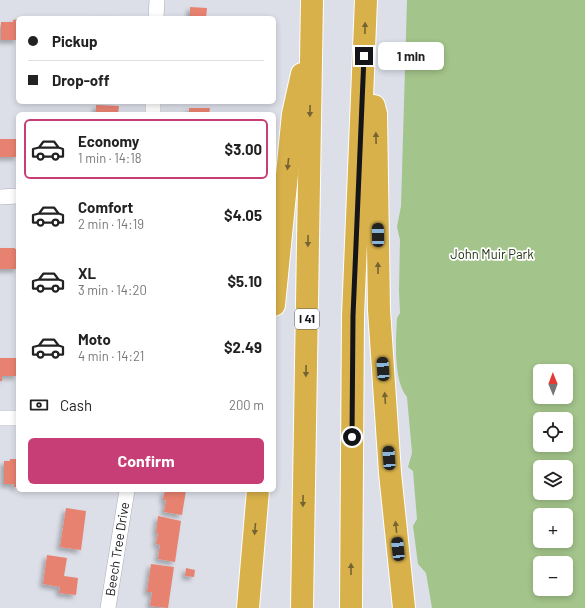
<!DOCTYPE html>
<html lang="en">
<head>
<meta charset="utf-8">
<style>
  :root { --surface:#fff; --page:#f6f6f6; --text:#222; --muted:#767676; --line:#e0e0e0; --accent:#c73d75 }
  body { margin:0; font-family:Barlow,sans-serif; background:var(--page); color:var(--text); height:100vh; display:flex; flex-direction:column; font-size:15px; white-space:nowrap }
  * { box-sizing:border-box; margin:0 }
  p { font-size:13px; color:var(--muted) }
  .icon { flex:none; width:22px; height:22px; fill:none; stroke:currentColor; stroke-width:2; stroke-linecap:round; stroke-linejoin:round }
  .map { position:relative; flex:1; overflow:hidden }
  .sheet { position:absolute; left:16px; top:112px; width:260px; height:380px; display:flex; flex-direction:column; background:var(--surface); border-radius:6px; box-shadow:0 2px 6px #0003 }
  .sheet>* { flex:none }
  .hud { position:absolute; left:16px; top:16px; width:260px; height:88px; border-radius:6px; box-shadow:0 2px 6px #0003; display:grid; align-content:center; height:88px; padding:0 12px; background:var(--surface) }
  .needle { width:26px; rotate:359deg }
  .buttons { position:absolute; left:533px; top:364px; display:grid; gap:8px }
  .buttons a { display:grid; place-items:center; width:40px; height:40px; border-radius:6px; background:var(--surface); box-shadow:0 2px 6px #0003; font-size:20px }
  .end { position:absolute; width:18px; height:18px; margin:-9px; border:5px solid #141518; background:#fff; box-shadow:0 0 0 2px #fff }
  .from { border-radius:50% }
  .bubble { position:absolute; height:28px; border-radius:6px; background:var(--surface); box-shadow:0 2px 6px #0003; font-size:13px; font-weight:700; line-height:28px; text-align:center }
  .car { position:absolute; width:12px; height:24px; margin:-12px -6px; border-radius:5px; box-shadow:0 0 3px 1px #0007; background:linear-gradient(#222 24%,#8ab4d8 0 40%,#222 0 76%,#8ab4d8 0 86%,#222 0) }
  .hud b { display:flex; align-items:center; gap:14px; height:38px; font-size:15px }
  .hud b+b { border-top:1px solid var(--line) }
  .hud i { width:10px; height:10px; background:var(--text) }
  ul { padding:7px 0 0; list-style:none }
  li { display:flex; align-items:center; gap:12px; height:60px; margin:0 8px 6px; padding:0 4px; border:2px solid transparent; border-radius:6px }
  li div { flex:1 }
  li b { display:block; font-size:15px }
  li em { font-style:normal; font-weight:700 }
  li.on { border-color:var(--accent) }
  li>.icon { width:36px; height:36px; stroke-width:1.5 }
  .pay { display:flex; align-items:center; gap:10px; height:44px; padding:0 12px; font-size:15px }
  .pay p { margin-inline-start:auto }
  .primary-button { display:flex; gap:8px; margin-top:auto; padding:8px 12px }
  .primary-button a { flex:1; height:46px; border-radius:6px; background:var(--accent); color:#fff; font-size:16px; font-weight:700; line-height:46px; text-align:center }
  .map>svg:first-child { display:block }
  .green { fill:#a3c48a; fill-rule:evenodd }
  .building { fill:#e88270; filter:url(#shadow) }
  .lines { fill:none; stroke-linecap:round; stroke-linejoin:round }
  .minor-casing { stroke:#aaadb5; stroke-width:16 }
  .motorway-casing { stroke:#fff; stroke-width:24 }
  .minor { stroke:#fff; stroke-width:15 }
  .motorway { stroke:#d8b14b; stroke-width:22 }
  .oneway { fill:#766332 }
  .route { stroke:#141518; stroke-width:5 }
  .labels { text-anchor:middle; stroke-width:3.5; stroke-linejoin:round; paint-order:stroke }
  .shield { fill:#fff; stroke:#5a5b5d; stroke-width:1 }
  .shield-label { font-size:12px; font-weight:bold; fill:#141518 }
  .park-label { font-size:13px; fill:#20330e; stroke:#fff }
  .street-label { font-size:13px; fill:#141518; stroke:#fff }
</style>
</head>
<body>
<div class="map">
<svg width="585" height="608" viewBox="0 0 585 608">
  <defs>
    <filter id="shadow"><feDropShadow dx="-3.5" dy="3.5" stdDeviation="2" flood-color="#0004"/></filter>
  </defs>
  <rect width="100%" height="100%" fill="#dcdfe8"/>
  <path class="green" d="M407 0H585V608H432L426 573 418 564 413 526 417 519 413 471 408 467 412 453 407 397C393 380 396 340 397 318L400 313 399 291 400 240 397 227 401 206ZM540 371H566V397H540ZM540 419H566V445H540ZM540 467H566V493H540ZM540 515H566V541H540ZM540 563H566V589H540Z"/>
  <g class="building">
    <path d="M190 7 207 8 206 18H190Z"/>
    <path d="M116 16V18H91V17Z"/>
    <path d="M18 19V40H1V22H13V20Z"/>
    <path d="M96 105 119 106 118 114H96Z"/>
    <path d="M189 108H210L209 114H189Z"/>
    <rect x="0" y="139" width="18" height="18"/>
    <path d="M0 248H15V249H18V269H0Z"/>
    <path d="M0 358H18V376H2V381H0Z"/>
    <path d="M10 459H18V487H14V484H4V461H10Z"/>
    <path d="M165 490H186L182 515 164 512 166 500H163Z"/>
    <path d="M66 508 86 511 81 550 60 547Z"/>
    <path d="M158 516 181 521 175 562 158 559 160 545 156 544 158 533H156Z"/>
    <path d="M47 555 67 558 64 576 78 578 76 595 59 593 60 587 43 584Z"/>
    <path d="M151 564 174 567 168 608 150 606 152 592H147Z"/>
    <path d="M186 568 195 570 194 577 185 576Z"/>
  </g>
  <g class="lines">
    <g class="minor-casing">
      <g id="minor">
        <path d="M156 18 157 0"/>
        <path d="M153 114V102"/>
        <path d="M0 197 18 196"/>
        <path d="M0 418H18"/>
        <path d="M108 608 127 490"/>
      </g>
    </g>
    <g class="motorway-casing">
      <g id="motorway">
        <path d="M374 106 376 114 379 310 390 473 404 608"/>
        <path d="M274 305 293 114 302 74"/>
        <path d="M248 608 258 490"/>
        <path d="M302 608 312 0"/>
        <path d="M351 608 353 316 366 0"/>
      </g>
    </g>
    <use href="#minor" class="minor"/>
    <use href="#motorway" class="motorway"/>
  </g>
  <defs><path id="oneway-solid" d="M-6-.8H1V-3.2L6.5 0L1 3.2V.8H-6Z"/></defs>
  <g class="oneway">
    <use href="#oneway-solid" transform="translate(365 28) rotate(-89)"/>
    <use href="#oneway-solid" transform="translate(310 111) rotate(91)"/>
    <use href="#oneway-solid" transform="translate(376 138) rotate(-91)"/>
    <use href="#oneway-solid" transform="translate(288 164) rotate(96)"/>
    <use href="#oneway-solid" transform="translate(308 241) rotate(91)"/>
    <use href="#oneway-solid" transform="translate(378 268) rotate(-91)"/>
    <use href="#oneway-solid" transform="translate(306 371) rotate(91)"/>
    <use href="#oneway-solid" transform="translate(385 398) rotate(-94)"/>
    <use href="#oneway-solid" transform="translate(303 501) rotate(91)"/>
    <use href="#oneway-solid" transform="translate(396 527) rotate(-96)"/>
    <use href="#oneway-solid" transform="translate(255 529) rotate(95)"/>
    <use href="#oneway-solid" transform="translate(351 569) rotate(-90)"/>
  </g>
  <g class="lines">
    <path class="route" d="M352 437 353 316 364 56"/>
  </g>
  <g class="labels">
    <rect class="shield" x="295" y="309" width="24" height="20" rx="3"/>
    <g class="shield-label">
      <text x="307" y="323">I 41</text>
    </g>
    <g class="park-label">
      <text x="492" y="259">John Muir Park</text>
    </g>
    <g class="street-label">
      <text transform="translate(117 549) rotate(-81)" y="5">Beech Tree Drive</text>
    </g>
  </g>
</svg>
<div class="buttons">
<a><svg class="needle" viewBox="-14 -14 28 28"><path d="M0-13l5 13h-10z" fill="#e53935"/><path d="M0 13l5-13h-10z" fill="#767676"/></svg></a>
<a><svg class="icon" aria-label="locate" viewBox="0 0 24 24"><circle cx="12" cy="12" r="6"/><path d="M12 2v4M12 18v4M2 12h4M18 12h4"/></svg></a>
<a><svg class="icon" aria-label="layers" viewBox="0 0 24 24"><path d="M12 4l9 5-9 5-9-5zM3 14l9 5 9-5"/></svg></a>
<a>+</a>
<a>−</a>
</div>
<i class="end from" style="left:352px;top:437px"></i>
<i class="end" style="left:364px;top:56px"></i>
<div class="bubble" style="left:378px;top:42px;width:66px">1 min</div>
<i class="car" style="left:378px;top:235px;rotate:359deg"></i>
<i class="car" style="left:383px;top:369px;rotate:356deg"></i>
<i class="car" style="left:389px;top:458px;rotate:356deg"></i>
<i class="car" style="left:398px;top:549px;rotate:354deg"></i>
<div class="hud">
<b><i class="from"></i>Pickup</b>
<b><i></i>Drop-off</b>
</div>
<section class="sheet">
<ul>
<li class="on"><svg class="icon" aria-label="car" viewBox="0 0 24 24"><path d="M5 17H2v-5l4-1 3-4h7l3 4 3 1v5h-3M9 17h6M6 11h13"/><circle cx="7" cy="17" r="2"/><circle cx="17" cy="17" r="2"/></svg><div><b>Economy</b><p>1 min · 14:18</p></div><em>$3.00</em></li>
<li><svg class="icon" aria-label="car" viewBox="0 0 24 24"><path d="M5 17H2v-5l4-1 3-4h7l3 4 3 1v5h-3M9 17h6M6 11h13"/><circle cx="7" cy="17" r="2"/><circle cx="17" cy="17" r="2"/></svg><div><b>Comfort</b><p>2 min · 14:19</p></div><em>$4.05</em></li>
<li><svg class="icon" aria-label="car" viewBox="0 0 24 24"><path d="M5 17H2v-5l4-1 3-4h7l3 4 3 1v5h-3M9 17h6M6 11h13"/><circle cx="7" cy="17" r="2"/><circle cx="17" cy="17" r="2"/></svg><div><b>XL</b><p>3 min · 14:20</p></div><em>$5.10</em></li>
<li><svg class="icon" aria-label="car" viewBox="0 0 24 24"><path d="M5 17H2v-5l4-1 3-4h7l3 4 3 1v5h-3M9 17h6M6 11h13"/><circle cx="7" cy="17" r="2"/><circle cx="17" cy="17" r="2"/></svg><div><b>Moto</b><p>4 min · 14:21</p></div><em>$2.49</em></li>
</ul>
<div class="pay"><svg class="icon" aria-label="cash" viewBox="0 0 24 24"><path d="M3 7h18v10H3z"/><circle cx="12" cy="12" r="2"/></svg>Cash<p>200 m</p></div>
<div class="primary-button"><a>Confirm</a></div>
</section>
</div>
</body>
</html>
